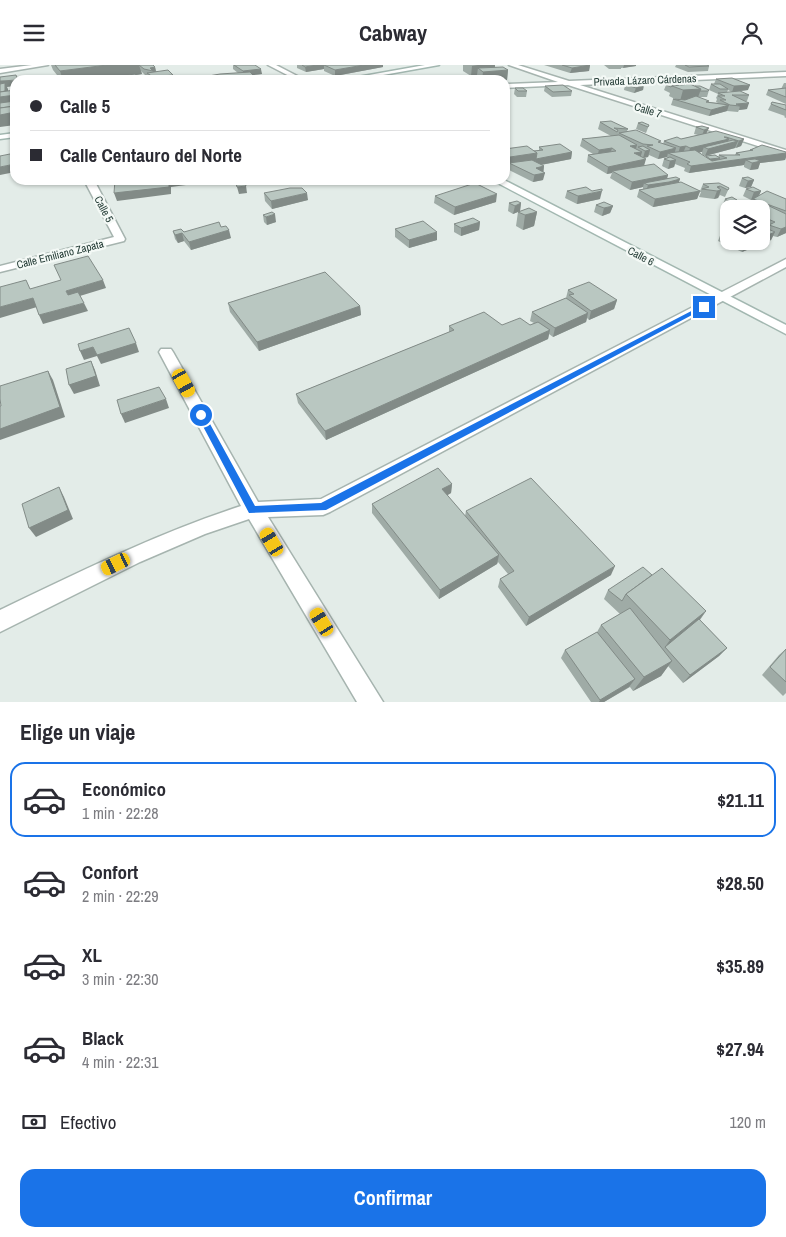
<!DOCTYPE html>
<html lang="es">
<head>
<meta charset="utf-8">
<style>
  :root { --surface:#fff; --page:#f7f7f7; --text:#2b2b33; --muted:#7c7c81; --line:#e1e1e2; --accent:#1a73e8 }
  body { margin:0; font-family:"Archivo Narrow",sans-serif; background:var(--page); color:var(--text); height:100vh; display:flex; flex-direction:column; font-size:19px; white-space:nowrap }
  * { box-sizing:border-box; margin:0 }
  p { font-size:16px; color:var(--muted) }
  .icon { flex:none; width:28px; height:28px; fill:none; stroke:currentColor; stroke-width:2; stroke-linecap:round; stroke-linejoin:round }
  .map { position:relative; height:637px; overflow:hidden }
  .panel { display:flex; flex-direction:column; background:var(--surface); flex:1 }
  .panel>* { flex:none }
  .guide { position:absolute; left:10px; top:10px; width:500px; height:110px; border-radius:15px; box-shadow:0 1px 4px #0004; display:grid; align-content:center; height:110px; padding:0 20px; background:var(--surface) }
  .fabs { position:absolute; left:720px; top:135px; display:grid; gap:10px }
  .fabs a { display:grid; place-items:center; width:50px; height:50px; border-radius:10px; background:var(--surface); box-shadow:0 1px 4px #0004; font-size:25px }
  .end { position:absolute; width:22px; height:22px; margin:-11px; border:6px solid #1a73e8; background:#fff; box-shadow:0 0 0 2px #fff }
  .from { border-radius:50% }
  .car { position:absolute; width:15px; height:30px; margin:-15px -8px; border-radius:6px; box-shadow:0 0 4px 1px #0007; background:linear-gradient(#f5c518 24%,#345 0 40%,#f5c518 0 76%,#345 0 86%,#f5c518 0) }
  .guide b { display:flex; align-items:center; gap:18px; height:48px; font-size:19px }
  .guide b+b { border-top:1px solid var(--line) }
  .guide i { width:12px; height:12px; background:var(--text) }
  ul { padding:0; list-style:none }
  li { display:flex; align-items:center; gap:15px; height:75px; margin:0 10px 8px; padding:0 10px; border:2px solid transparent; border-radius:15px }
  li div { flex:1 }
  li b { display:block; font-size:19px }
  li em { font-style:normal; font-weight:700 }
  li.active { border-color:var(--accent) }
  li>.icon { width:45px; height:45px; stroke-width:1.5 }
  h2 { padding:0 20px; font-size:22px; line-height:60px }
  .pay { display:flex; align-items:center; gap:12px; height:55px; padding:0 20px; font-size:19px }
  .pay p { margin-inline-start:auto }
  .primary-button { display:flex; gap:10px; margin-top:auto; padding:10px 20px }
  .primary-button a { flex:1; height:58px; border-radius:15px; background:var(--accent); color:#fff; font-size:20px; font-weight:700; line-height:58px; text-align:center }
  header { display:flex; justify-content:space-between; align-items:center; height:65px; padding:0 20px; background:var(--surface); font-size:22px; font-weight:700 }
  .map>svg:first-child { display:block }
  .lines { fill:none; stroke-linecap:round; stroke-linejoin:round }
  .street-casing { stroke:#a6b4af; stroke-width:3 }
  .secondary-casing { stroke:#a2b7b0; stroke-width:3 }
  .street { fill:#fff; fill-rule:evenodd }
  .secondary { fill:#fff; fill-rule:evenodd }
  .wall { fill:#9faba6 }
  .shaded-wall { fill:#828b87 }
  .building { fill:#b9c7c1; stroke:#828b87 }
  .route { fill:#1a73e8 }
  .labels { text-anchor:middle; stroke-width:4.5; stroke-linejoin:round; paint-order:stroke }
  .far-street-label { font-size:11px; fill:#243c36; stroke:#f4f9f6 }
</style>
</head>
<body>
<header><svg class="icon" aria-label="menu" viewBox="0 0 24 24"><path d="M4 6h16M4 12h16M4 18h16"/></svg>Cabway<svg class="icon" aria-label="person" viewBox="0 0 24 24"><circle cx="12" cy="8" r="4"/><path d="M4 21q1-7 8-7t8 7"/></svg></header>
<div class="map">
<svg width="786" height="637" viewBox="0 0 786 637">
  <rect width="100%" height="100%" fill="#e3ece8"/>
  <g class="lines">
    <g class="street-casing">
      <g id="street">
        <path d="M32 0H48L0 8V4Z"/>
        <path d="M268 0H276L305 15H297Z"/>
        <path d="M509 0H518L569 16 786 7V11L580 20 786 85V90L568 20 505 23V19L558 17Z"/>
        <path d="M84 115H94L125 174 124 176 0 207V201L114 172Z"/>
        <path d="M786 194V202L330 447 323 450 268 452 383 637H357L249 454 205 469 140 497 0 567V545C79 507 158 468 241 441L159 287 161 284H171L173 287 258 437 321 434Z"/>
      </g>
    </g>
    <g class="secondary-casing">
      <g id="secondary">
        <path d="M425 0H439L355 15H341Z"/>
        <path d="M15 68V72L0 74V70Z"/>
        <path d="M492 115H504L786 260V269Z"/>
      </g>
    </g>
    <use href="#street" class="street"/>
    <use href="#secondary" class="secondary"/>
  </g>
  <g class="wall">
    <path d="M51 0H153L155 2 156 6 174 15H151L148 13 147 10H145L141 6 142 9 137 10 141 15H122L121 12 102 15H61L53 5Z"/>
    <path d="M233 0H255L262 9 253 10 256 13 269 15H204L203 12 238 8 233 4Z"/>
    <path d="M297 0H383V2L335 11 324 6V4L306 7 297 3Z"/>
    <path d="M463 0H495V2L508 5 507 15H479L477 13V10L471 11 463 6Z"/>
    <path d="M544 0H594H590L589 6 570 8Z"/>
    <path d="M604 0H636V1L621 3V4H609Z"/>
    <path d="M676 0H707L709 1 708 6 688 7 675 2Z"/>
    <path d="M716 14 748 25 732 27 728 25 727 27 749 30 747 36H745L747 44 739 45 738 47 727 46 709 51 671 40 673 34H675L669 31 670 28 664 25 666 20 672 19 674 15 692 18V20L709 25 707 32H698L709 37 718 38 716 37 717 34 716 33 718 29 709 25 711 19H714Z"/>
    <path d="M784 18H786V39L766 30 768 25 781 24Z"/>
    <path d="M625 19H644L643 25 634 28 624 25Z"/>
    <path d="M545 21 572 26 571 31 552 32 544 26Z"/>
    <path d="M515 23 527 26 526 32H517L514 29Z"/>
    <path d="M772 37 786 40V53L784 52 785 51 768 45Z"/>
    <path d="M600 57 628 64 627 66 663 79 664 76 681 74 698 70 694 69 696 62 702 61 707 68 744 74 741 81 735 83 705 91 702 89V87H699L705 92H718L719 90H735L736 88 750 86V85L786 87V92L785 95 760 98 758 104 750 105 744 102V100L689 108 684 106 685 103 675 99 674 102 668 104 662 101 664 94 667 93V92L658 94 649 90 648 92 643 93 644 101 668 110 667 113 680 114 679 117 700 126 703 119 729 123 725 132 720 130 718 133 714 134 699 132 701 127H700L697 134 653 142 637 132 639 125 643 124V122L630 125 610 113 612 108 607 109 587 97 588 90 593 89 580 81 582 74 611 71 598 64Z"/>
    <path d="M638 58 649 60 646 68 636 64Z"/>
    <path d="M539 82 572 87 571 94 541 100 544 101 543 115 533 117 505 103V84L534 86 539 85Z"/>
    <path d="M742 113 754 115 751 122 745 123 739 121Z"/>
    <path d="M746 124 761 126 759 130 786 134V168L777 172 773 171 771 175 742 187 718 176 721 168 729 165V176H761V144H743V143L749 141 752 134 751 135 743 131Z"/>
    <path d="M567 126 600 134 577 139 565 133Z"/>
    <path d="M264 128 308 135 272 144 265 136Z"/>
    <path d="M435 131 496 137 454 150 434 138Z"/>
    <path d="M725 134 737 135 734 143 727 144 722 141Z"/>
    <path d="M509 138H521L520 146 537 147 534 161 523 165 516 161 518 147 513 149 508 146Z"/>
    <path d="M596 140 613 141 610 148 602 151 594 147Z"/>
    <path d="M263 150 276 157 267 160 264 157Z"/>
    <path d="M480 157 479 165 461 171 454 167V159Z"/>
    <path d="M221 162 231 173 191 185 184 176 178 178 175 174 173 166 184 167Z"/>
    <path d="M395 164 437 175 409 183 395 172Z"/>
    <path d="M568 225 617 235 614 244 589 255 587 253 586 257 553 272 549 269 548 274 326 375 298 338 296 329 449 267V261L530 260 534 258 530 256 532 247 566 233Z"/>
    <path d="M228 238 360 241 361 250 259 286 230 247Z"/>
    <path d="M452 419 451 428 447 430 465 451 466 446 611 510 526 561 498 522 500 514 508 509 498 497 497 499 439 534 372 448V439Z"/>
    <path d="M652 510 706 546 700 555 727 583 719 591 683 618 668 601 661 611 633 626 630 622 604 637H591L561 593 565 585 597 567 601 560 620 549 604 534 608 525Z"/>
    <path d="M786 584V628L783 631 762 610 779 590Z"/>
  </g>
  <g class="shaded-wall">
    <path d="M107 0H139L142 9 102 15H83L81 13 82 15H63L60 6Z"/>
    <path d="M317 0H326H324V4L306 7 305 2Z"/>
    <path d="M364 0H383V2L335 11V5Z"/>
    <path d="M478 0H495V6L508 5 507 15H482L483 7 478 3 477 10 471 11 472 1Z"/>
    <path d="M590 0 589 6 570 8 572 3Z"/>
    <path d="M624 0H636V1L623 3Z"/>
    <path d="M155 2 156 7 154 8 153 6 150 3Z"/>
    <path d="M261 4 262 9 243 11V6Z"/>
    <path d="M173 10 174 15H154L153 12Z"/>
    <path d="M15 15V21L7 22 8 24V31L15 30V42L0 44V16L18 15H19Z"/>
    <path d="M644 19 643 25 634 28 636 23Z"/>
    <path d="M750 20 748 25 732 27 734 21Z"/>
    <path d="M701 24 697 35 680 36 683 25Z"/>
    <path d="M749 38 747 44 739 45 740 41 736 39Z"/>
    <path d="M729 40 727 46 709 51 711 45Z"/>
    <path d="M15 47V60L0 62V49Z"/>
    <path d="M709 63 706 69 702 71 704 65Z"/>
    <path d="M724 72H726L724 75 729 74 727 79 738 76 735 83 705 91 708 84 704 82 702 87 688 90 690 83Z"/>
    <path d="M744 74 741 81 736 83 739 76Z"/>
    <path d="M637 80 635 87 630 81Z"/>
    <path d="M686 81 683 88 678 89 680 82Z"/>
    <path d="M612 83 610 90 597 92 599 85Z"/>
    <path d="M676 83 674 90 668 88 667 92 658 94 660 87Z"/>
    <path d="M650 85 648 92 643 93 645 86Z"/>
    <path d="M572 87 571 94 535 101 536 94Z"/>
    <path d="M642 87 640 94 634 88Z"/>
    <path d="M537 88 535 101 509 98 510 92Z"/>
    <path d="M786 88V92L785 95 760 98 758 104 750 105 752 98 746 95 744 100 689 108 691 101 710 94 720 93 718 97Z"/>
    <path d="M646 94 644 101 612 106V108L607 109 608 102Z"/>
    <path d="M676 95 674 102 668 104 670 96Z"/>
    <path d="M15 99V107L0 110V102Z"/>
    <path d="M544 101 543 108H545L543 115 533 117 536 103Z"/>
    <path d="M668 110 666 117 680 114 677 121 646 127 648 120 644 118 643 122 630 125 632 117Z"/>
    <path d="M169 115H186V120L171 122V129L117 136 114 128Z"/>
    <path d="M242 115H251L252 118 243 120Z"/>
    <path d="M754 115 751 122 745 123 748 116Z"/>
    <path d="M246 121 247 128 239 129 237 122Z"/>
    <path d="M720 121 718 126 721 125 718 133 714 134 717 126V122Z"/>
    <path d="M602 126 600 134 577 139 578 131Z"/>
    <path d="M700 126 697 134 653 142 655 134Z"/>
    <path d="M761 126 758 133 751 135 754 127Z"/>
    <path d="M307 128 308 135 272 144 271 136Z"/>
    <path d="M497 129 496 137 454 150 455 142Z"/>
    <path d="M737 135 734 143 727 144 730 137Z"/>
    <path d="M521 138 520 146 513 149 515 141Z"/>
    <path d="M613 141 610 148 602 151 604 143Z"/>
    <path d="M537 147 534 161 523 165 525 150Z"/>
    <path d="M275 149 276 157 267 160 266 152Z"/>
    <path d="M768 154 765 161 761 162V155Z"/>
    <path d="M480 157 479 165 461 171V163Z"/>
    <path d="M786 162V168L777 172 781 164Z"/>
    <path d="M229 165 231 173 191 185 189 177Z"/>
    <path d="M437 167V175L409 183V175Z"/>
    <path d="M775 167 771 175 742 187 746 179 752 176H761V173Z"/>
    <path d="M182 168 184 176 178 178 175 170Z"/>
    <path d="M103 215 106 223 70 234 66 226Z"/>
    <path d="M33 233 37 242 0 253V242Z"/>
    <path d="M617 235 614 244 589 255 591 246Z"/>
    <path d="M84 238 88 246 43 259 39 250Z"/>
    <path d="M360 241 361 250 259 286 257 277Z"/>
    <path d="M588 248 586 257 553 272 555 263Z"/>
    <path d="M550 265 548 274 326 375 325 366Z"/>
    <path d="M136 278 139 287 101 299 97 291 84 295 80 286 93 282Z"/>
    <path d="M91 296 95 305 100 321 74 329 69 320Z"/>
    <path d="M48 306 53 315 65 352 0 375V364Z"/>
    <path d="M166 334 169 343 125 358 121 349Z"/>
    <path d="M452 419 451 428 441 434 442 424Z"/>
    <path d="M59 422 64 432 73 454 36 472 29 463Z"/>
    <path d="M499 490 497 499 439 534 440 525Z"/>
    <path d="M615 501 611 510 526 561 529 552Z"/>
    <path d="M706 546 694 562 665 582 659 590 670 575Z"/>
    <path d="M727 583 719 591 683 618 690 610Z"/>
    <path d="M672 596 661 611 633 626 644 612Z"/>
    <path d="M635 614 629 622 604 637H599L600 635Z"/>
  </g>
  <g class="building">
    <path d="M55 0H107L60 6Z"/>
    <path d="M139 0H153L155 2 150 3 153 6 144 4Z"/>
    <path d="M234 0H255L261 4 243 6Z"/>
    <path d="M302 0H317L305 2Z"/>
    <path d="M324 0H364L335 5Z"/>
    <path d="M562 0H590L572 3Z"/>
    <path d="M685 0H707L709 1 689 2Z"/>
    <path d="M503 2 508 5 483 7 478 3Z"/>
    <path d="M168 5 173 10 153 12 147 8Z"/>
    <path d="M250 7 256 13 265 12 269 15H214L213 14 204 15 203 12 220 9Z"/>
    <path d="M135 9 141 13 136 14 138 15H124L121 11Z"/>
    <path d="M16 10 18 15 0 16V12Z"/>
    <path d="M92 11 96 15H83L81 13Z"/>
    <path d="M172 11 173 14 154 15V13Z"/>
    <path d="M282 11 287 14 273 15 270 13Z"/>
    <path d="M732 13 750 20 734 21 716 14Z"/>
    <path d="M674 15H685L692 18 681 19Z"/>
    <path d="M637 17 644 19 636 23 625 19Z"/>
    <path d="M5 18V26L0 27V19Z"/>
    <path d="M674 19 676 20 672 21 671 22 666 20Z"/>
    <path d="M690 19 701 24 683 25 672 21Z"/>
    <path d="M711 19H720L728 24H720Z"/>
    <path d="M563 20 572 26 553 27 545 21Z"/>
    <path d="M695 21H700L709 25 708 26H700L701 24Z"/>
    <path d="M515 23H523L527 26H518Z"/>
    <path d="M786 23V32L768 25Z"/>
    <path d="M15 25V30L0 32V27Z"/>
    <path d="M740 26 749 30H732L749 38 736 39 740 41 730 40 720 35H726L718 31H725L718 28Z"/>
    <path d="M696 31 709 36 706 37 729 40 711 45 673 34 685 35Z"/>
    <path d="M15 36V41L0 43V38Z"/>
    <path d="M772 37 786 40V45L771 39Z"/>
    <path d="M15 41V47L0 50V43Z"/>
    <path d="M611 56 628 64 614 63 618 65 617 67 600 57Z"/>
    <path d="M642 57 649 60 648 62 638 58Z"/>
    <path d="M702 61 709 63 704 65 696 62Z"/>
    <path d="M636 65 661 76 658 77 676 83 660 87 647 81 653 80 643 79 619 68Z"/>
    <path d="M716 66 744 74 739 76 726 72H724L729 74 690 83 686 81 680 82 664 76 677 72 681 74Z"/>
    <path d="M619 70 637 80 630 81 642 87 634 88 646 94 608 102 588 90 616 86 612 83 599 85 582 74Z"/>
    <path d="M733 75 738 76 708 84 704 82Z"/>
    <path d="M560 79 572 87 536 94 537 88 534 86 543 85 539 82Z"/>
    <path d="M762 80 786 87V88L691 101 687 99 690 97 668 88 695 85 712 96 727 93 719 90H740L736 88 753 85H750Z"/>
    <path d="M527 81 537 88 510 92 505 89V84Z"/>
    <path d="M643 81 650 85 645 86 638 82Z"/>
    <path d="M15 88V99L0 102V91Z"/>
    <path d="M715 90 720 93 710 94 706 91Z"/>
    <path d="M670 92 676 95 670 96 664 94Z"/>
    <path d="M755 94 761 96 752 98 746 95Z"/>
    <path d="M532 95 544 101 536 103 545 108 534 110 509 98Z"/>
    <path d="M654 99 668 110 632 117 612 106Z"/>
    <path d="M676 112 680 114 669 117 648 120 644 118Z"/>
    <path d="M748 112 754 115 748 116 742 113Z"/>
    <path d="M115 115H169V122L114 128Z"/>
    <path d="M235 115H244L246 121 237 122Z"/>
    <path d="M681 117 700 126 655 134 639 125Z"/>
    <path d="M475 118 497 129 455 142 435 131Z"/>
    <path d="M719 118 729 123 728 125 720 121 717 122 721 125 717 126 702 124 709 122 703 119Z"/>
    <path d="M586 122 592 126 602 124V126L578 131 567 126Z"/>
    <path d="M753 122 761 126 754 127 746 124Z"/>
    <path d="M290 123H302L307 128 271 136 264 128Z"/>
    <path d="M767 126 786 134V146L753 134Z"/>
    <path d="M732 132 737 135 730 137 725 134Z"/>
    <path d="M517 136 521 138 515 141 509 138Z"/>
    <path d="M604 137 613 141 604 143 596 140Z"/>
    <path d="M765 139 786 149V162L781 164 769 160 775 157 768 154 761 155V144H745L743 143Z"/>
    <path d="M529 143 537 147 525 150 518 147Z"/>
    <path d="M272 147 275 149 266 152 263 150Z"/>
    <path d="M473 153 480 157 461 163 454 159Z"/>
    <path d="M423 156 437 167 409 175 395 164Z"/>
    <path d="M219 157 221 162 226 161 229 165 189 177 182 168 175 170 173 166 181 164 184 167Z"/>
    <path d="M761 161 775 167 761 173Z"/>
    <path d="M729 165V171L721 168Z"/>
    <path d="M739 176H752L746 179Z"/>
    <path d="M88 191 103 215 66 226 68 230 78 227 84 238 39 250 33 233 0 242V222L26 215 30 224 61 215 54 200Z"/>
    <path d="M325 207 360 241 257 277 228 238Z"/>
    <path d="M589 217 617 235 591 246 569 230 574 229 568 225Z"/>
    <path d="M566 233 588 248 555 263 532 247Z"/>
    <path d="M484 247 502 260 520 253 530 260 538 257 550 265 325 366 296 329 454 265 449 261Z"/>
    <path d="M129 263 136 278 97 290 93 282 80 286 78 279Z"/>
    <path d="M91 296 96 311 69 320 66 304Z"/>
    <path d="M48 306 60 342 0 364V341H1L0 334V321Z"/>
    <path d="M159 322 166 334 121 349 117 335Z"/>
    <path d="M438 403 452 419 442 424 499 490 440 525 372 439Z"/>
    <path d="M531 413 615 501 529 552 500 514 514 506 466 446Z"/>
    <path d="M59 422 68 445 29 463 22 439Z"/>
    <path d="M643 502 652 510 626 529 622 536 608 525Z"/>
    <path d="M662 503 706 546 670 575 626 529Z"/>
    <path d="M630 543 672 596 644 612 601 560Z"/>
    <path d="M699 554 727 583 690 610 665 582Z"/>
    <path d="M597 567 635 614 600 635 565 585Z"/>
    <path d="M786 584V617L770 602Z"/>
  </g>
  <path class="route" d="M701 241 707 242 326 445 249 448 197 350 204 348 255 441 321 438Z"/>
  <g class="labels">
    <g class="far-street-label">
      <text transform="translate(645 15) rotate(-2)" y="4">Privada Lázaro Cárdenas</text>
      <text transform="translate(648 45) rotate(17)" y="4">Calle 7</text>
      <text transform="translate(104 144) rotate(62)" y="4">Calle 5</text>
      <text transform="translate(60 189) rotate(-14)" y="4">Calle Emiliano Zapata</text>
      <text transform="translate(641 191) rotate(28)" y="4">Calle 6</text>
    </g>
  </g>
</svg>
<div class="fabs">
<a><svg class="icon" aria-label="layers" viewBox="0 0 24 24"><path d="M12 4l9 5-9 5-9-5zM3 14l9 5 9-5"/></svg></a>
</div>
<i class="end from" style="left:201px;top:350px"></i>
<i class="end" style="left:704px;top:242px"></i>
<i class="car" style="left:184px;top:318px;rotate:151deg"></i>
<i class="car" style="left:272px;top:477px;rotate:329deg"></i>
<i class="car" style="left:116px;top:499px;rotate:244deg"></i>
<i class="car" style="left:322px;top:557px;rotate:328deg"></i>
<div class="guide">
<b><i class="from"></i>Calle 5</b>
<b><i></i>Calle Centauro del Norte</b>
</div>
</div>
<section class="panel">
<h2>Elige un viaje</h2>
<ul>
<li class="active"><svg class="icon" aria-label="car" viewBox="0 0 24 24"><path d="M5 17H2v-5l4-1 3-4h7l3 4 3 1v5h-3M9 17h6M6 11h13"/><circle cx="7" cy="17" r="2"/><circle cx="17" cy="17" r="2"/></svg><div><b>Económico</b><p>1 min · 22:28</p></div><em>$21.11</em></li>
<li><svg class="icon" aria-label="car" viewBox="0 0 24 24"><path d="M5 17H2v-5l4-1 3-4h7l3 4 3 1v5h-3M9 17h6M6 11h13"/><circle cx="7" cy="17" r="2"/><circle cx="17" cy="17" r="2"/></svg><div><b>Confort</b><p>2 min · 22:29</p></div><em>$28.50</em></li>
<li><svg class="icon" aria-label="car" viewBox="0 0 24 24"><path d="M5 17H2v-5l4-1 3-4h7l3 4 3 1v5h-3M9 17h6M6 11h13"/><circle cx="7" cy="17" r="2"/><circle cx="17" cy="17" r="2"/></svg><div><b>XL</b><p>3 min · 22:30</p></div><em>$35.89</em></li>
<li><svg class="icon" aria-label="car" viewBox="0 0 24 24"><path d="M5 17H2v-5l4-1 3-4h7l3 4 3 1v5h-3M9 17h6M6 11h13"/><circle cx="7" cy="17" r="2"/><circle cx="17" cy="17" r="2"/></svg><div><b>Black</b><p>4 min · 22:31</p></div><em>$27.94</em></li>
</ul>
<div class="pay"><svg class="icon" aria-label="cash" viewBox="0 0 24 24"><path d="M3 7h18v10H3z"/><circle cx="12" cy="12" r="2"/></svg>Efectivo<p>120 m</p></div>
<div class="primary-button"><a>Confirmar</a></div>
</section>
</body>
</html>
